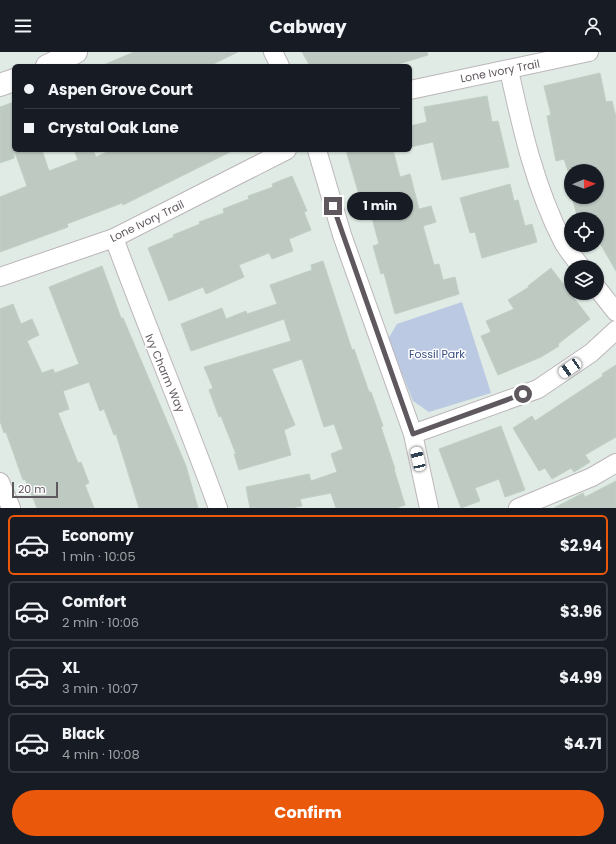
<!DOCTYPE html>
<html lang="en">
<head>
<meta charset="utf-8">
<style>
  :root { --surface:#171b24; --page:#20242c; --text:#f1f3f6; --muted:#9ea1a6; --line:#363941; --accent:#ea580c }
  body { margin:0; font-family:Poppins,sans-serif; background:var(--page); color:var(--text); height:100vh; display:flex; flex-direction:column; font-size:15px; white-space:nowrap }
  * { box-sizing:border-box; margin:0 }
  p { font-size:13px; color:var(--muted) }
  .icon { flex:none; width:22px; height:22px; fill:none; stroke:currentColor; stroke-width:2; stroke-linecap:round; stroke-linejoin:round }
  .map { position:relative; height:456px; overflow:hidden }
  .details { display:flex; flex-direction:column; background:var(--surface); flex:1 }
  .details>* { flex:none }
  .top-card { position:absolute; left:12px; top:12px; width:400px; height:88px; border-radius:6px; box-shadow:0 1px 3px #0004; display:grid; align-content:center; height:88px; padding:0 12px; background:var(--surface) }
  .needle { width:26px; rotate:89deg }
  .controls { position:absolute; left:564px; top:112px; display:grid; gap:8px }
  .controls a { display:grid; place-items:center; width:40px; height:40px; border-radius:50%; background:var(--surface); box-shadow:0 1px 3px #0004; font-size:20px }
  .scale { position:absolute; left:12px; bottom:10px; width:46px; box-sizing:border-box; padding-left:4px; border:2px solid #60585f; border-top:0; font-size:11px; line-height:14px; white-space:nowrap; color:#60585f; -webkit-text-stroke:3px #fff; paint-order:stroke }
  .end { position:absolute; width:18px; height:18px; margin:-9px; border:5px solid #60585f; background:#fff; box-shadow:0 0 0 2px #fff }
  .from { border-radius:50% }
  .bubble { position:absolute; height:28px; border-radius:14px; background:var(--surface); box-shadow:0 1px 3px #0004; font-size:13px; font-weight:700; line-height:28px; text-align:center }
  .car { position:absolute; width:12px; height:24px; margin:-12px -6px; border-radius:5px; box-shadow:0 0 3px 1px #0007; background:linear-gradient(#fff 24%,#345 0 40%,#fff 0 76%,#345 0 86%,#fff 0) }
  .top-card b { display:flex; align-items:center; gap:14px; height:38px; font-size:15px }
  .top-card b+b { border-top:1px solid var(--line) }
  .top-card i { width:10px; height:10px; background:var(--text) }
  ul { padding:7px 0 0; list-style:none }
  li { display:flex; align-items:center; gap:12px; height:60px; margin:0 8px 6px; padding:0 4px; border:2px solid var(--line); border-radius:6px }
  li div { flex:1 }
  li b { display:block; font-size:15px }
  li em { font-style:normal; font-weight:700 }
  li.active { border-color:var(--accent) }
  li>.icon { width:36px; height:36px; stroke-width:1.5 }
  .button { display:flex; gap:8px; margin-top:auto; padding:8px 12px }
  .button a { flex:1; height:46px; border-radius:24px; background:var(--accent); color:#fff; font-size:16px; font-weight:700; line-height:46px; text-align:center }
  header { display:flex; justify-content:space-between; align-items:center; height:52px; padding:0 12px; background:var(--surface); font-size:18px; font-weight:700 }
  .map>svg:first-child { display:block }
  .green { fill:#bbc9e3 }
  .building { fill:#bec9c2; stroke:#bed0c4 }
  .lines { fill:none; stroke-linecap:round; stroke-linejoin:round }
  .street-casing { stroke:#bcb5ba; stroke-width:20 }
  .secondary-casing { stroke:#beb5bc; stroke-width:24 }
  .street { stroke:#fff; stroke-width:18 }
  .secondary { stroke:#fff; stroke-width:22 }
  .route { stroke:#60585f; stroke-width:5 }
  .labels { text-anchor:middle; stroke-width:3; stroke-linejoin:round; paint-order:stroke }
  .street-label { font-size:11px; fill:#60585f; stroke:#fff }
  .park-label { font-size:11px; fill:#354d82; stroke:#fff }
</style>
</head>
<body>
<header><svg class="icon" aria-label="menu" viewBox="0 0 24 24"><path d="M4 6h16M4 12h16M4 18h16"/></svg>Cabway<svg class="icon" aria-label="person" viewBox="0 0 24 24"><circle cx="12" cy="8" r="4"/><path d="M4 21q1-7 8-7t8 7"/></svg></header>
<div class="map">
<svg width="616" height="456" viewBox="0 0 616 456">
  <rect width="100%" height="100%" fill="#dfebe4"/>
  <path class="green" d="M462 250 491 341 429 360 413 349 388 287 397 272Z"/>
  <g class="building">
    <path d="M134 0H238L209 14H101Z"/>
    <path d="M302 0H427L428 3 392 14H310Z"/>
    <path d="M600 21 606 50 612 49 616 65V219L597 186V167H578L572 145H597V119H568L564 107 556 109 547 64 551 63 544 34Z"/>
    <path d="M487 44 492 70 498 69 509 115 442 128 433 90 410 95V74L427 70 424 55Z"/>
    <path d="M14 50V106L0 111V55Z"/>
    <path d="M14 98H42L49 119 78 108 74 98H93L96 105 111 98H234L123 153 122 151 67 172 68 175 0 200V145L27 134Z"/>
    <path d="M346 98H393L400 125 410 122 419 157 431 154 436 170 423 174 434 213 439 212 443 228 455 225 459 242 395 262 384 221 381 222 373 194 379 192 368 151 362 153Z"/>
    <path d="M292 124 307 159 304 160 311 178 289 187 293 199 272 207 269 201 239 213 244 225 206 242 203 235 169 249 148 196 174 185 173 183 200 172 199 170 224 161 223 157 249 147 248 144 273 135 272 132Z"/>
    <path d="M510 132 514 149 518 148 525 174 532 172 537 190 482 206 475 180 470 181 460 146Z"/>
    <path d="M323 209 352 298 354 297 369 340H371L383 374 381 375 395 417H394L405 453 396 456H336L331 441 300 447 302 454 292 456H250L246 435 309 422 311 429 337 420 331 402 343 397 334 372 324 375 302 307 272 317 295 373 284 378 291 403 239 418 234 402H236L221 364 219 365 209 338 213 336 204 315 291 289 284 267 191 299 181 272 222 256 226 267 246 259 247 262 277 252 270 233 312 218 311 213Z"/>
    <path d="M102 214 121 266H123L186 414 198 456H139L116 382 114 383 104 357 100 359 89 330 63 339 69 357 58 361 78 411 81 410 89 431 85 433 94 456H37L25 427 23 428 6 380 4 381 0 369V257L13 252 21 272 32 267 39 283 27 289 42 321 53 317 55 321 79 312 49 235Z"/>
    <path d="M551 216 590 267 558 292 559 294 541 305 498 323 481 284 491 280 486 269 514 257 508 248 529 235 528 234Z"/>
    <path d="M616 313V385L585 403 590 410 574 420 571 416 552 427 545 416 539 419 513 376 532 364 535 369 603 324 602 322Z"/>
    <path d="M501 374 525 438 505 445 499 427 475 436 480 449 461 456 439 397Z"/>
    <path d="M616 429V456H554L583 441 585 445Z"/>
  </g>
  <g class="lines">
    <g class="street-casing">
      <g id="street">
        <path d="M273 0 280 14"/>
        <path d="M509 18C522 78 535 135 563 190 568 199 575 207 581 215"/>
        <path d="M410 38 589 0"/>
        <path d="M317 98 342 183 413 382 429 456"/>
        <path d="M114 186C147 276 185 365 218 456"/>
        <path d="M0 225 114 186 287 98"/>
        <path d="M597 236 616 260"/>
        <path d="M413 382 538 337 591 301 616 278"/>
        <path d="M0 430 11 456"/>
        <path d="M518 456 592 425 616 411"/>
      </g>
    </g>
    <g class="secondary-casing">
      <g id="secondary">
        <path d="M47 14 76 0"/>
        <path d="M0 33 14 28"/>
      </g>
    </g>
    <use href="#street" class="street"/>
    <use href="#secondary" class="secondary"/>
  </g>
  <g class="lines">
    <path class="route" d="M333 154 413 382 523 342"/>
  </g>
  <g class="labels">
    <g class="street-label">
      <text transform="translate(500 19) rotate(-11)" y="4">Lone Ivory Trail</text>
      <text transform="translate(147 169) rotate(-26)" y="4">Lone Ivory Trail</text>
      <text transform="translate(165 321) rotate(67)" y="4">Ivy Charm Way</text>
    </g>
    <g class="park-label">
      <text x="437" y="306">Fossil Park</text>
    </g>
  </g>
</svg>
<div class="controls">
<a><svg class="needle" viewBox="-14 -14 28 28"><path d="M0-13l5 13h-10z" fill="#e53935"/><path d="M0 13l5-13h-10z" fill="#9ea1a6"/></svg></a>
<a><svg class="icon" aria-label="locate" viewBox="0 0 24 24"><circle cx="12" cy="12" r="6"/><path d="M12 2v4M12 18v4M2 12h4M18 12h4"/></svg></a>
<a><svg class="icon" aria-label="layers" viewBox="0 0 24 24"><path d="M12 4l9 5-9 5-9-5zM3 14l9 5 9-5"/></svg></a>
</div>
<div class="scale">20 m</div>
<i class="end from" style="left:523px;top:342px"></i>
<i class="end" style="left:333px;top:154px"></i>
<div class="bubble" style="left:347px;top:140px;width:66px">1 min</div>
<i class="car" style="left:570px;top:316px;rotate:236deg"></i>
<i class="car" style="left:418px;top:407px;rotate:347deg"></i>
<div class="top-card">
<b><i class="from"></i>Aspen Grove Court</b>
<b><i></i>Crystal Oak Lane</b>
</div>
</div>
<section class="details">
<ul>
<li class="active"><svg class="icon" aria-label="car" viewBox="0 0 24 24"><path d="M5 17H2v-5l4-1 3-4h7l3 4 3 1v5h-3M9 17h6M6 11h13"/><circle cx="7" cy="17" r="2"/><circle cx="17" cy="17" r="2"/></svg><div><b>Economy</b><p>1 min · 10:05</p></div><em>$2.94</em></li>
<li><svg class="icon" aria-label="car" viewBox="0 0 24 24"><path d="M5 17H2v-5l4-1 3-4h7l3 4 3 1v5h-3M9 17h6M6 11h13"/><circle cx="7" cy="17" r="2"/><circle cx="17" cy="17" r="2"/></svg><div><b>Comfort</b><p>2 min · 10:06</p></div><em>$3.96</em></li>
<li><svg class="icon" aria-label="car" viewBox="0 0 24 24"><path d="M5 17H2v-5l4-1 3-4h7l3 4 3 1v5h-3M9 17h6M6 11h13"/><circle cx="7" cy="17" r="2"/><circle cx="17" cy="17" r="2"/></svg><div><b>XL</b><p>3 min · 10:07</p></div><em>$4.99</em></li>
<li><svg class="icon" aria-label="car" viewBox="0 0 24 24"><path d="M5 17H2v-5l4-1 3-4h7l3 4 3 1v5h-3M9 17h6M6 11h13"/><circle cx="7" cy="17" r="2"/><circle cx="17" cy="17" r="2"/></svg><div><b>Black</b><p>4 min · 10:08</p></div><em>$4.71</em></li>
</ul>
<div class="button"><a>Confirm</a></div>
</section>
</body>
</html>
